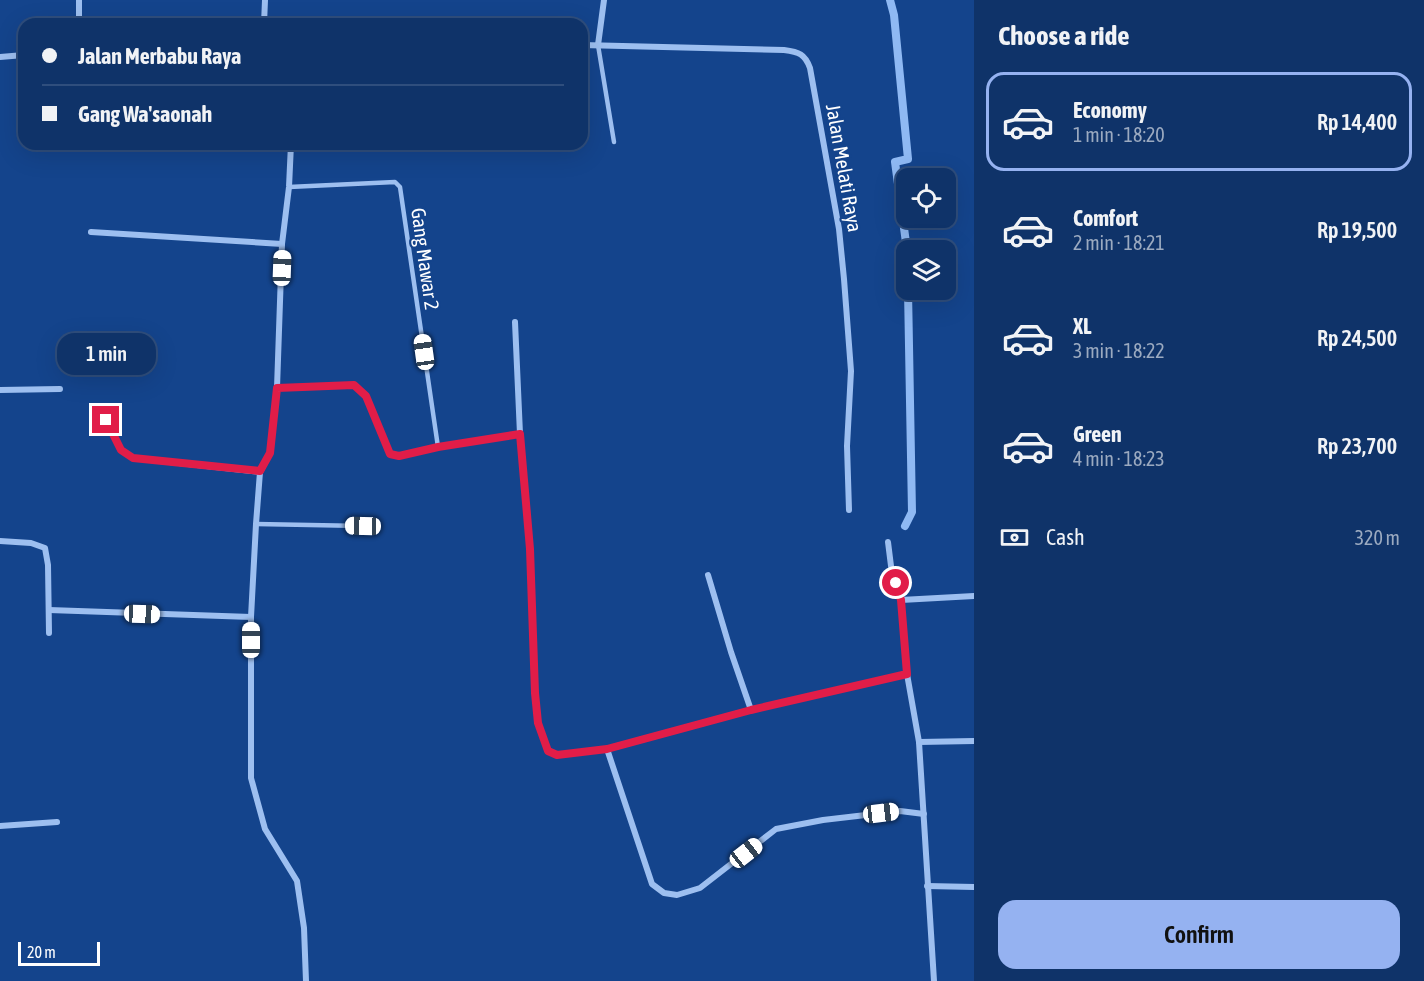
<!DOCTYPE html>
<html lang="en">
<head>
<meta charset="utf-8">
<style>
  :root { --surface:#0f3369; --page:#183b6f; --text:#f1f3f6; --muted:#9baac0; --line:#2f4e7d; --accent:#95b2f1 }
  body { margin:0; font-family:"Asap Condensed",sans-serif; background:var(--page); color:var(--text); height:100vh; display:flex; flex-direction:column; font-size:22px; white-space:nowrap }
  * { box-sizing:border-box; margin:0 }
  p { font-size:20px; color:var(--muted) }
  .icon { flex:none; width:33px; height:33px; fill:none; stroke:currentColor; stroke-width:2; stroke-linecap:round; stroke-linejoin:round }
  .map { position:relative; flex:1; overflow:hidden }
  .details { display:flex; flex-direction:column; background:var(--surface); width:450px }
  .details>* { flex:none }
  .guide { position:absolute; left:18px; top:18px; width:570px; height:132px; border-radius:18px; box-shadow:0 6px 24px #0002,0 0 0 2px var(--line); display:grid; align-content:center; height:132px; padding:0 24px; background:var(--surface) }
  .tools { position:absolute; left:896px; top:168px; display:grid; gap:12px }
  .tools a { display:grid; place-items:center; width:60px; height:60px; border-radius:12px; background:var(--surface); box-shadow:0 6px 24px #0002,0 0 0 2px var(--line); font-size:30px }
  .scale { position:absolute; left:18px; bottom:15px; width:82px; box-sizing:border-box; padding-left:6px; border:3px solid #fff; border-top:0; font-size:16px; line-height:21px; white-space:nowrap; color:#fff; -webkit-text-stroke:4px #14448c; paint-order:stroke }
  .end { position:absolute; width:27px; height:27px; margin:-14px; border:8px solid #e11d48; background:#fff; box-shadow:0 0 0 3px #fff }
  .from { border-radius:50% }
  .bubble { position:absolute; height:42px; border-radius:18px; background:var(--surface); box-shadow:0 6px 24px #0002,0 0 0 2px var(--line); font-size:20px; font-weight:600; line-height:42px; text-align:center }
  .car { position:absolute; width:18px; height:36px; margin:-18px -9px; border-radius:8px; box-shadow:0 0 4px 2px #0007; background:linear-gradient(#fff 24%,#345 0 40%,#fff 0 76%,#345 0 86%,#fff 0) }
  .guide b { display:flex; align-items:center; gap:21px; height:57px; font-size:22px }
  .guide b+b { border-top:2px solid var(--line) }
  .guide i { width:15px; height:15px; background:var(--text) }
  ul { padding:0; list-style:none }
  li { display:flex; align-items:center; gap:18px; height:99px; margin:0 12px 9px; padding:0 12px; border:3px solid transparent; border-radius:18px }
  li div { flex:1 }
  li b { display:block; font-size:22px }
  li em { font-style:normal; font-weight:600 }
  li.current { border-color:var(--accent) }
  li>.icon { width:54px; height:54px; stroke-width:1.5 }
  h2 { padding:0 24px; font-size:27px; line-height:72px }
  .pay { display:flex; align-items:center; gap:15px; height:66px; padding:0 24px; font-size:22px }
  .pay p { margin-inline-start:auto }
  .button { display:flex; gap:12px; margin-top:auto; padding:12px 24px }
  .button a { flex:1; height:69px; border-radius:18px; background:var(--accent); color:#111; font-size:24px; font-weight:600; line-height:69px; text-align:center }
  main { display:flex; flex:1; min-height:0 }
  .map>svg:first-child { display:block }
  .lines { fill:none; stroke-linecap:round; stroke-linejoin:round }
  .stream { stroke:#8fb9f3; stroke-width:8 }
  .lane { stroke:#9dbff0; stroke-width:4.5 }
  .street { stroke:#9dbff0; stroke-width:6 }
  .route { stroke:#e11d48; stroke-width:8 }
  .labels { text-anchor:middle; stroke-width:4.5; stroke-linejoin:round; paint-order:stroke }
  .street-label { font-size:20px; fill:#fff; stroke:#14448c }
</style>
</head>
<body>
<main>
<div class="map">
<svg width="974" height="981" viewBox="0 0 974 981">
  <rect width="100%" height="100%" fill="#14448c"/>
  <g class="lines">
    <g class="stream">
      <path d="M890 0 894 15 908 159 895 162 907 250"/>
      <path d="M905 526 912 512 908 290"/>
    </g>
    <g class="lane">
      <path d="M598 45 614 142"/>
      <path d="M289 187 395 182 400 187 438 447"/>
      <path d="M256 524 363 526"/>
    </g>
    <g class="street">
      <path d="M79 0V24"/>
      <path d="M264 24 265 0"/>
      <path d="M582 45 784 50C799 52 805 54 810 68L839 229 844 279 851 371 847 446 849 510"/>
      <path d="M598 45 604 0"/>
      <path d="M0 57 24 55"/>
      <path d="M291 144 289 187 282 244 277 388 270 453 260 472 256 524 251 617V778L265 829 297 881 304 928 306 981"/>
      <path d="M91 232 282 244"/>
      <path d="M515 322 520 434 530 549 535 693 538 723 548 751 557 755 607 749 751 710 907 674"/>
      <path d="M277 388 354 385 366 396 390 454 399 456 438 447 520 434"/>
      <path d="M0 390 60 389"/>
      <path d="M106 420 121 450 133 458 260 472"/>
      <path d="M0 541 31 543 45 548 48 565 49 633"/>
      <path d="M888 542 891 566 901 600 907 674 919 742 934 981"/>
      <path d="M708 575 731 652 751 710"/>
      <path d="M901 600 974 596"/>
      <path d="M49 610 251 617"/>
      <path d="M919 742 974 741"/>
      <path d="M607 749 652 884 664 893 677 895 700 888 776 829 823 820 900 811 924 814"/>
      <path d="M0 826 57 822"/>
      <path d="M927 886 974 887"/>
    </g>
  </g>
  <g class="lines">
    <path class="route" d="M106 420 121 450 133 458 260 471 270 453 277 388 354 385 366 396 390 454 399 456 438 447 520 434 530 549 535 693 538 723 548 751 557 755 607 749 751 710 907 674 901 600 896 583"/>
  </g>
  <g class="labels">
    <g class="street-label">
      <text transform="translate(844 168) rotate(80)" y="7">Jalan Melati Raya</text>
      <text transform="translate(425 259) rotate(82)" y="7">Gang Mawar 2</text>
    </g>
  </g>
</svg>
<div class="tools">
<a><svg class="icon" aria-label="locate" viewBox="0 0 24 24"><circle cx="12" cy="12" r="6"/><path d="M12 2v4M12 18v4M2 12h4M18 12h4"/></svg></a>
<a><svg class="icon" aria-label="layers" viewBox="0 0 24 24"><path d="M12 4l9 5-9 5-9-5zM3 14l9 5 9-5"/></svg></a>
</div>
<div class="scale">20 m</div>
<i class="end from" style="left:896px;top:583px"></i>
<i class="end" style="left:106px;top:420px"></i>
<div class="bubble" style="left:57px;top:333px;width:99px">1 min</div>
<i class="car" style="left:282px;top:268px;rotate:2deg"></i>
<i class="car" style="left:424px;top:352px;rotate:352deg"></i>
<i class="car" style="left:363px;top:526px;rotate:271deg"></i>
<i class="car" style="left:142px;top:614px;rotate:92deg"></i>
<i class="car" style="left:251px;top:640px;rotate:0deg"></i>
<i class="car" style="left:881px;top:813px;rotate:83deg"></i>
<i class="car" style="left:746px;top:853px;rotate:52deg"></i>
<div class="guide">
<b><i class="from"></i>Jalan Merbabu Raya</b>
<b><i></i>Gang Wa'saonah</b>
</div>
</div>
<section class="details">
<h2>Choose a ride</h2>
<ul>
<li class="current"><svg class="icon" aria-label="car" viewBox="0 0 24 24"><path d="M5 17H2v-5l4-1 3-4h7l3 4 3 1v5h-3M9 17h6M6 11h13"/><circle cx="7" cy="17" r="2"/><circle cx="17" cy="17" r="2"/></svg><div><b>Economy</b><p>1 min · 18:20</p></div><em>Rp 14,400</em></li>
<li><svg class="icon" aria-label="car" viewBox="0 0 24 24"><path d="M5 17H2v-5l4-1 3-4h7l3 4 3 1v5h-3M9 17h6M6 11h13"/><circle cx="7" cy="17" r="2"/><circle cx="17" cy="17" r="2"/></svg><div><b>Comfort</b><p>2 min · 18:21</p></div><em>Rp 19,500</em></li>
<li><svg class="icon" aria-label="car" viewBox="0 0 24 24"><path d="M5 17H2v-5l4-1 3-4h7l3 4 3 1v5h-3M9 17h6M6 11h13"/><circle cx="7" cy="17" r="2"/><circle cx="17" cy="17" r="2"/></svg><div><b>XL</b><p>3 min · 18:22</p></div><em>Rp 24,500</em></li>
<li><svg class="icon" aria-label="car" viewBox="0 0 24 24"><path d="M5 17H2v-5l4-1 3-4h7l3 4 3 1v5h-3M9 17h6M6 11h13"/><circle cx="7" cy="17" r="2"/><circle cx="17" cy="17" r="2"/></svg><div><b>Green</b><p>4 min · 18:23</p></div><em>Rp 23,700</em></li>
</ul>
<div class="pay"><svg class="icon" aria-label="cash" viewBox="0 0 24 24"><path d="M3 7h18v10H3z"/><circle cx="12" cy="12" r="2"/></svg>Cash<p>320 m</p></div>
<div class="button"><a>Confirm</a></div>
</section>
</main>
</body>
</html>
